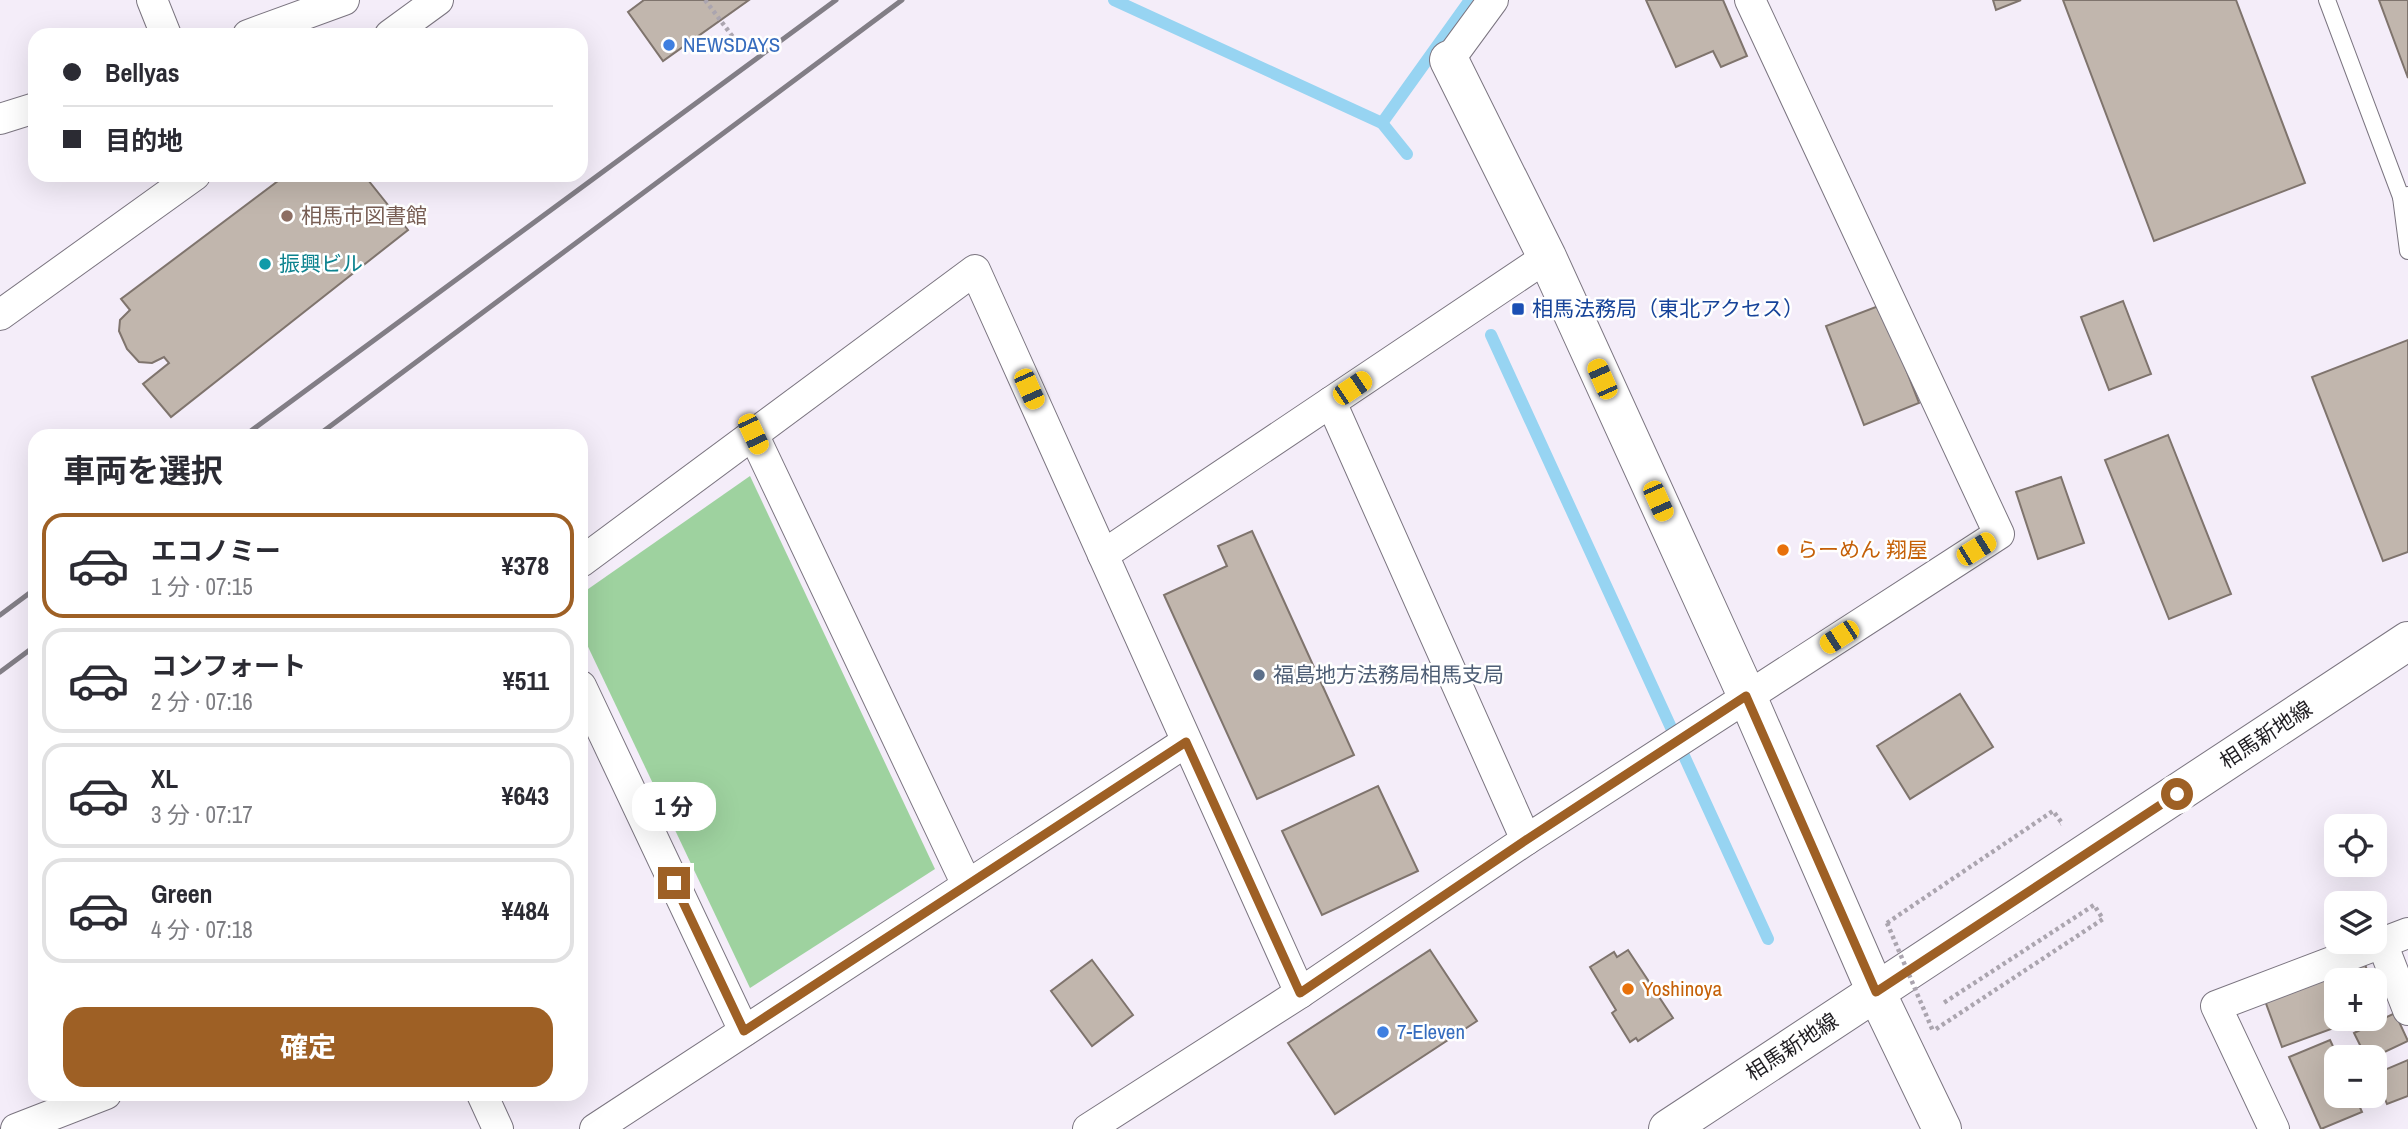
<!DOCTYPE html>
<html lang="ja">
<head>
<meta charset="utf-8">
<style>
  :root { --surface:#fff; --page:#f2f2f3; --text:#2b2b33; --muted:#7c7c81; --line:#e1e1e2; --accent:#9e6025 }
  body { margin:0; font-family:"Archivo Narrow","Noto Sans JP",sans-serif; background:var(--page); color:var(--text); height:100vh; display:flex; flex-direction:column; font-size:26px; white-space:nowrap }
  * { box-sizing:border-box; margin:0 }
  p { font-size:23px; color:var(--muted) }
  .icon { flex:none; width:38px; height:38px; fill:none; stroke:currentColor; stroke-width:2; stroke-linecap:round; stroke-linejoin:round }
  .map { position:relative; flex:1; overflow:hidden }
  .panel { position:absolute; left:28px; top:429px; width:560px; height:672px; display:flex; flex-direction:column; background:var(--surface); border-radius:21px; box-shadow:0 7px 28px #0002 }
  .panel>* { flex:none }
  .guide { position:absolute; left:28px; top:28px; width:560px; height:154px; border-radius:21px; box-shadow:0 7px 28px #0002; display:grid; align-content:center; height:154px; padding:0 35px; background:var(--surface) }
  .buttons { position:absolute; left:2324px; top:814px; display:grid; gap:14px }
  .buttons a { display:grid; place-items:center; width:63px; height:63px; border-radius:14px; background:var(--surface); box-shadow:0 7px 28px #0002; font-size:35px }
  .end { position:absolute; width:32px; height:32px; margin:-16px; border:9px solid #9e6025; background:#fff; box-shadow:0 0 0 4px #fff }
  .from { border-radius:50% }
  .bubble { position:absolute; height:49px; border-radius:21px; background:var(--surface); box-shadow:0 7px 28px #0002; font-size:23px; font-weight:700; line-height:49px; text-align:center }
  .car { position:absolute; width:21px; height:42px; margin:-21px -10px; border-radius:9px; box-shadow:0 0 5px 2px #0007; background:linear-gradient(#f5c518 24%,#345 0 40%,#f5c518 0 76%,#345 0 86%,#f5c518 0) }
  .guide b { display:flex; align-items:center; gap:24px; height:66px; font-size:26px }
  .guide b+b { border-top:2px solid var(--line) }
  .guide i { width:18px; height:18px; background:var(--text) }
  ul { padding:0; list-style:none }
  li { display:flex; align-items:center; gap:21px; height:105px; margin:0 14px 10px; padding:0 21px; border:4px solid var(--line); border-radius:21px }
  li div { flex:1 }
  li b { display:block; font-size:26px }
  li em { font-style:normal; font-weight:700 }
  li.current { border-color:var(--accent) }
  li>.icon { width:63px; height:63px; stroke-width:1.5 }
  h2 { padding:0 35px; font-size:32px; line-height:84px }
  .primary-button { display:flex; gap:14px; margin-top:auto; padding:14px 35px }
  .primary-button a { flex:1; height:80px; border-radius:21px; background:var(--accent); color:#fff; font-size:28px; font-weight:700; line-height:80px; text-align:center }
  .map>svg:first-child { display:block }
  .green { fill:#9ed29f }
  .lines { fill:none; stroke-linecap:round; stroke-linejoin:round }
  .stream { stroke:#97d4f2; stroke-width:12 }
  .building { fill:#c1b6ad; stroke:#7f746d; stroke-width:2 }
  .lane-casing { stroke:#7b7580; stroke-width:18 }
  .street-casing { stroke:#7b7580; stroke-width:32 }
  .secondary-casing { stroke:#7b7580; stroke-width:40 }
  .path { stroke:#aba5af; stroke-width:4.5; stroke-dasharray:3.5 3.5; stroke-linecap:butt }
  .lane { stroke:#fff; stroke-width:16 }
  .street { stroke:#fff; stroke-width:30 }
  .secondary { stroke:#fff; stroke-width:38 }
  .rail { stroke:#827e86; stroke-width:5 }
  .path-bridge { stroke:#aba5af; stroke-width:4.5; stroke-dasharray:3.5 3.5; stroke-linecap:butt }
  .route { stroke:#9e6025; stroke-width:9 }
  .shop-dot { fill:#3f7fe0; stroke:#fff; stroke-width:2.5 }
  .education-dot { fill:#8d6e63; stroke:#fff; stroke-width:2.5 }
  .culture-dot { fill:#0f9aa8; stroke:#fff; stroke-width:2.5 }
  .transit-dot { fill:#1a4fb4; stroke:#fff; stroke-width:2.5 }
  .food-dot { fill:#e8710a; stroke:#fff; stroke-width:2.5 }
  .service-dot { fill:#5c6f8a; stroke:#fff; stroke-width:2.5 }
  .labels { text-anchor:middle; stroke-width:5; stroke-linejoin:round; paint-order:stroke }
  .shop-label { font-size:21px; fill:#366cbe; stroke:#fff; text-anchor:start }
  .education-label { font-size:21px; fill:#785e54; stroke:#fff; text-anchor:start }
  .culture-label { font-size:21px; fill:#0d838f; stroke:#fff; text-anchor:start }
  .transit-label { font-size:21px; fill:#164399; stroke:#fff; text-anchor:start }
  .food-label { font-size:21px; fill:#c56008; stroke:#fff; text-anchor:start }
  .service-label { font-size:21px; fill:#4e5e75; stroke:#fff; text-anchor:start }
  .street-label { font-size:21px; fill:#1e1c20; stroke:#fff }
</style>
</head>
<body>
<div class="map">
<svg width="2408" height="1129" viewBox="0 0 2408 1129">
  <rect width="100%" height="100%" fill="#f4edf9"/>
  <path class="green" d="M750 476 935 869 750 988 581 632V594Z"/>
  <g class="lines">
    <g class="stream">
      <path d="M1114 0 1382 123 1407 154"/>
      <path d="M1382 123 1470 0"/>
      <path d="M1491 335 1768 939"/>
    </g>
  </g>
  <g class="building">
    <path d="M644 0H749L663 61 628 12Z"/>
    <path d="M1646 0H1723L1747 56 1721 67 1713 51 1676 67Z"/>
    <path d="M1993 0H2021L1996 10Z"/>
    <path d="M2063 0H2236L2305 183 2154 241Z"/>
    <path d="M2379 0H2408V78Z"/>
    <path d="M286 175H364L408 230 171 417 143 384 169 363 164 357 152 363 139 362 127 349 119 331 120 320 130 310 121 299Z"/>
    <path d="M2123 301 2151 374 2109 390 2081 317Z"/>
    <path d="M1881 305 1919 403 1864 425 1826 326Z"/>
    <path d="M2408 340V552L2383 561 2312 377Z"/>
    <path d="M2168 435 2231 594 2169 619 2105 460Z"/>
    <path d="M2061 477 2084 543 2038 559 2016 492Z"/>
    <path d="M1252 531 1354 755 1257 799 1164 595 1227 566 1218 546Z"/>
    <path d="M1960 694 1993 747 1910 799 1877 746Z"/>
    <path d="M1378 786 1418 871 1322 915 1282 831Z"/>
    <path d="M1430 950 1477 1021 1335 1114 1288 1043Z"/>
    <path d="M1628 950 1673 1018 1638 1041 1636 1038 1630 1042 1612 1013 1616 1010 1590 967 1614 952 1617 957Z"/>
    <path d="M1092 960 1133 1015 1092 1046 1051 991Z"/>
    <path d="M2364 962 2371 980H2336V1018H2361L2282 1047 2264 998Z"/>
    <path d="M2375 992 2382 1011 2375 1013Z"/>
    <path d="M2395 1013 2408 1041 2374 1057H2366L2354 1033Z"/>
    <path d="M2330 1040 2338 1057 2336 1096H2355L2362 1112 2321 1129 2289 1057Z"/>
    <path d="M2408 1060V1096L2387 1104 2375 1074Z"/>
  </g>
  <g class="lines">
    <g class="lane-casing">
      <g id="lane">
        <path d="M2327 0 2401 197"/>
        <path d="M2408 195 2401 197 2408 251"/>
      </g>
    </g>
    <g class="street-casing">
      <g id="street">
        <path d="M152 0 166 35"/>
        <path d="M248 35 344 0"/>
        <path d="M390 35 438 0"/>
        <path d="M1449 60 1493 0"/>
        <path d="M0 119 35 108"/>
        <path d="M0 315 195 175"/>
        <path d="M1331 402 1526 840"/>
        <path d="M753 434 967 885"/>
        <path d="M1103 555 1547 257"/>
        <path d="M581 562 975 270 1300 993"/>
        <path d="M581 686 744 1031"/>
        <path d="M2382 943 2408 1010"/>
        <path d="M482 1094 498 1129"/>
        <path d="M16 1129 106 1094"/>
        <path d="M595 1129 1186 742"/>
        <path d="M1088 1129 1300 993 1526 840 1999 534 1750 0"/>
        <path d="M2274 1129 2216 1006 2408 933"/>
      </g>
    </g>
    <g class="secondary-casing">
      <g id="secondary">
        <path d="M1449 60 1547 257 1747 696 1876 992 1942 1129"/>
        <path d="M1668 1129 2408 641"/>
      </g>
    </g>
    <g class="path">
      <path d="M705 0 733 37"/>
      <path d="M1887 923 2053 811 2062 823 2060 824"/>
      <path d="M1936 1029 2103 919 2094 905 1942 1004"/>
    </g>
    <use href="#lane" class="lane"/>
    <use href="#street" class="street"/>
    <use href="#secondary" class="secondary"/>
    <g class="rail">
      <path d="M244 436 836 0"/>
      <path d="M317 436 902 0"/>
      <path d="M0 615 35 589"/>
      <path d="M0 672 35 646"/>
    </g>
    <path class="path-bridge" d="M1887 923 1933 1031"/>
  </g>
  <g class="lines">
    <path class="route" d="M674 883 744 1031 1186 742 1300 993 1526 840 1746 696 1876 992 2177 794"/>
  </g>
  <g class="shop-dot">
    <circle cx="669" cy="45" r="7"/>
    <circle cx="1383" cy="1032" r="7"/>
  </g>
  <circle class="education-dot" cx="287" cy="216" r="7"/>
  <circle class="culture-dot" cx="265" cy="264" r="7"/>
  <rect class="transit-dot" x="1511" y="302" width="14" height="14" rx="3.5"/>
  <g class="food-dot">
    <circle cx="1783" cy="550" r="7"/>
    <circle cx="1628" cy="989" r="7"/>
  </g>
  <circle class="service-dot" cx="1259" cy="675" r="7"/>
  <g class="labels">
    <g class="shop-label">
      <text x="683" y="52">NEWSDAYS</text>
      <text x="1397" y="1039">7-Eleven</text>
    </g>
    <g class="education-label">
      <text x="301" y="223">相馬市図書館</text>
    </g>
    <g class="culture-label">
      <text x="279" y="271">振興ビル</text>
    </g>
    <g class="transit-label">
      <text x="1532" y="316">相馬法務局（東北アクセス）</text>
    </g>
    <g class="food-label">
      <text x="1797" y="557">らーめん 翔屋</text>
      <text x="1642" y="996">Yoshinoya</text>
    </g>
    <g class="service-label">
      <text x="1273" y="682">福島地方法務局相馬支局</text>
    </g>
    <g class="street-label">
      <text transform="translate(2266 735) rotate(-33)" y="7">相馬新地線</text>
      <text transform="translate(1792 1047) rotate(-33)" y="7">相馬新地線</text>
    </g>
  </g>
</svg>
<div class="buttons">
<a><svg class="icon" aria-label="locate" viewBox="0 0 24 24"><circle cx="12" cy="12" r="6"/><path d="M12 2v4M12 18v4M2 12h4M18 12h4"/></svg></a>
<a><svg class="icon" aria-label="layers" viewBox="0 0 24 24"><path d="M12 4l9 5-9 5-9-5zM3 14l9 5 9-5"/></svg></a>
<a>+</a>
<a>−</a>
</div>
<i class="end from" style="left:2177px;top:794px"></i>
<i class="end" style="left:674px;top:883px"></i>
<div class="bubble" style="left:632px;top:782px;width:84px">1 分</div>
<i class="car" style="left:1602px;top:379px;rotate:336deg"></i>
<i class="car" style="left:1352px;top:388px;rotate:56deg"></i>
<i class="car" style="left:1029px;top:389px;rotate:156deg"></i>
<i class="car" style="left:753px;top:434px;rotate:155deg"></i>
<i class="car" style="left:1658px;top:501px;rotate:156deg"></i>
<i class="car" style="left:1976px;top:549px;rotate:58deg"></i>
<i class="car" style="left:1839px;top:637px;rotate:237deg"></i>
<div class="guide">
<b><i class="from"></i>Bellyas</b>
<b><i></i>目的地</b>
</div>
<section class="panel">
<h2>車両を選択</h2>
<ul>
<li class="current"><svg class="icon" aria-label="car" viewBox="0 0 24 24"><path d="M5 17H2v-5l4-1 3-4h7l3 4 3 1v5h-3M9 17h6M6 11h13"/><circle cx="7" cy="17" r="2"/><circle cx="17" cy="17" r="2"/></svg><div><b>エコノミー</b><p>1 分 · 07:15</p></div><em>¥378</em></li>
<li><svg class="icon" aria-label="car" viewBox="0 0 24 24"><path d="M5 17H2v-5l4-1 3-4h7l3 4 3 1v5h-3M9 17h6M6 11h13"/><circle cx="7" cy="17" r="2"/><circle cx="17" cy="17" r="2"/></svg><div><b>コンフォート</b><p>2 分 · 07:16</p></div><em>¥511</em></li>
<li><svg class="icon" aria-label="car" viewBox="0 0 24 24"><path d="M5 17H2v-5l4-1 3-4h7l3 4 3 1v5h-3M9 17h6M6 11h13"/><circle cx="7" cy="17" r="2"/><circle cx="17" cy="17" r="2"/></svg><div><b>XL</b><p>3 分 · 07:17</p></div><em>¥643</em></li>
<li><svg class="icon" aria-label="car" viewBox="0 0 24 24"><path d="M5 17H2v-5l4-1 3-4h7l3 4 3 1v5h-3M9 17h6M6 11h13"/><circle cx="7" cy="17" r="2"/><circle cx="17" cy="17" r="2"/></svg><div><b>Green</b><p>4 分 · 07:18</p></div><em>¥484</em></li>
</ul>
<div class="primary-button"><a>確定</a></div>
</section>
</div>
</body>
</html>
